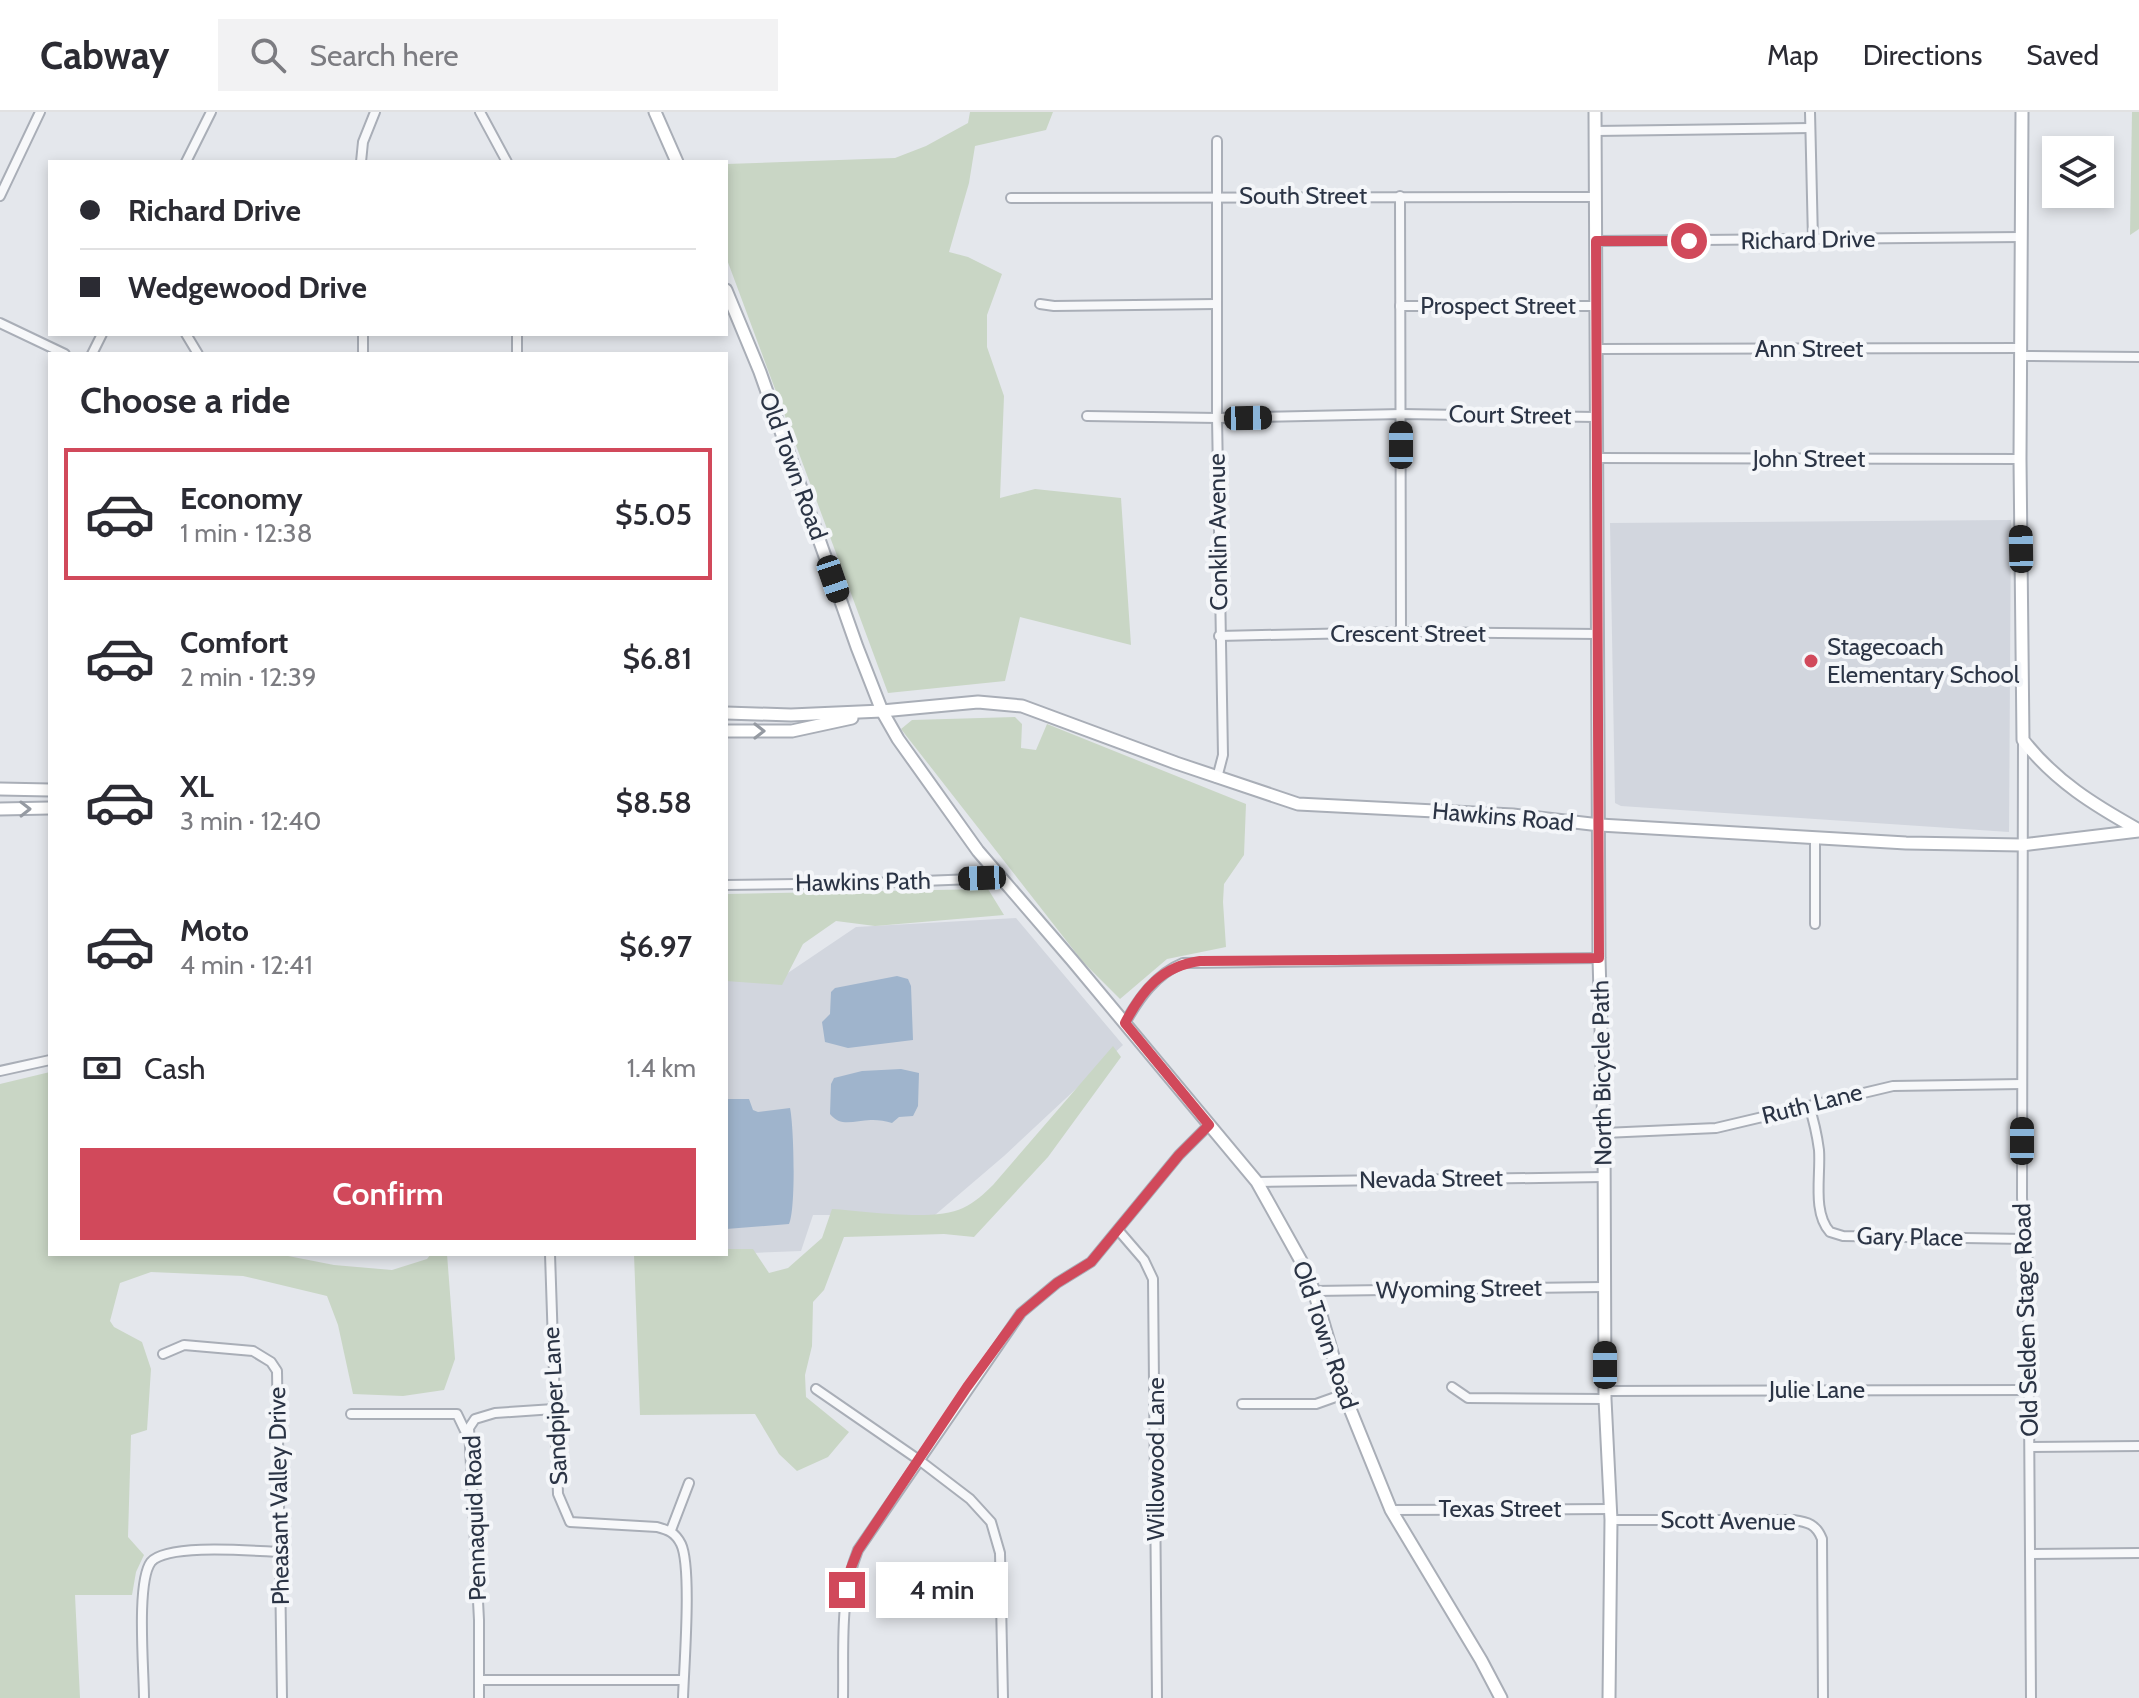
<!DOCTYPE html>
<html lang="en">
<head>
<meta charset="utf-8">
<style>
  :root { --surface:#fff; --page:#f2f2f3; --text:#2b2b33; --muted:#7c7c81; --line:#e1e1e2; --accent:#d1495b }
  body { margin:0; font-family:Cabin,sans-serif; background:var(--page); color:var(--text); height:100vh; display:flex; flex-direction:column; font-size:30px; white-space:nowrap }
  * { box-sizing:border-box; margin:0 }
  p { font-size:26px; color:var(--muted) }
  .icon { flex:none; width:44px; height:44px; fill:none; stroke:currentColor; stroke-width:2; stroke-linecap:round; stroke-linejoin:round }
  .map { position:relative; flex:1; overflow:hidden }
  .side { position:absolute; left:48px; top:240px; width:680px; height:904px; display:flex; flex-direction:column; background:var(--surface); border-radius:0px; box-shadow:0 4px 12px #0003 }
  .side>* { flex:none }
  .hud { position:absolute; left:48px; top:48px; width:680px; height:176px; border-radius:0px; box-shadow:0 4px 12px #0003; display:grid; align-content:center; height:176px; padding:0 32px; background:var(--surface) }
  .buttons { position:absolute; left:2042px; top:24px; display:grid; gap:16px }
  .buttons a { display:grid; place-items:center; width:72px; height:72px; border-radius:0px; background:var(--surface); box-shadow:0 4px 12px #0003; font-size:40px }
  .end { position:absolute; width:36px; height:36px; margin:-18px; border:10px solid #d1495b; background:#fff; box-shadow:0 0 0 4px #fff }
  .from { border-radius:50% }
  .bubble { position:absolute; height:56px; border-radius:0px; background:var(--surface); box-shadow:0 4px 12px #0003; font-size:26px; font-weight:600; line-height:56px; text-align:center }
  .car { position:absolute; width:24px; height:48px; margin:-24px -12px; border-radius:10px; box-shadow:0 0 6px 2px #0007; background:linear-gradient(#222 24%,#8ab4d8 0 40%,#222 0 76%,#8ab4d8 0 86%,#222 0) }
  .hud b { display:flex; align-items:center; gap:28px; height:76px; font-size:30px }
  .hud b+b { border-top:2px solid var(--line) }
  .hud i { width:20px; height:20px; background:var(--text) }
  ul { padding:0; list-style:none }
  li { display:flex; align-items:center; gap:24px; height:132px; margin:0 16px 12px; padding:0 16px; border:4px solid transparent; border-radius:0px }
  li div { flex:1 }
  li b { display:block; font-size:30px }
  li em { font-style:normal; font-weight:600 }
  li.on { border-color:var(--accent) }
  li>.icon { width:72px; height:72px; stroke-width:1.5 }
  h2 { padding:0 32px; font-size:36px; line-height:96px }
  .pay { display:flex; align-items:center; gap:20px; height:88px; padding:0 32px; font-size:30px }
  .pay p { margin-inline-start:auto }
  .button { display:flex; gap:16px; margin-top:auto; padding:16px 32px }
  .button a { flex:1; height:92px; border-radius:0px; background:var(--accent); color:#fff; font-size:32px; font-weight:600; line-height:92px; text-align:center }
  header { display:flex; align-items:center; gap:48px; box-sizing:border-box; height:112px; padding:0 40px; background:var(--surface); border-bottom:2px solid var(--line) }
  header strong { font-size:38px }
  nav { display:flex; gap:44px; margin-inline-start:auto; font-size:28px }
  .search { width:560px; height:72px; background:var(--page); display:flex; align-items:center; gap:20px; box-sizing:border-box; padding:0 28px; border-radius:0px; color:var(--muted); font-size:30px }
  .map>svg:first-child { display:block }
  .built { fill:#d2d6de }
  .green { fill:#c9d6c5 }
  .water { fill:#9fb4cc }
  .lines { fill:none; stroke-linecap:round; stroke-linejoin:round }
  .street-casing { stroke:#a9aeb7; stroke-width:12 }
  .secondary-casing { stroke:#a9aeb7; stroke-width:15 }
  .street { stroke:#f7f8fa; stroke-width:8 }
  .secondary { stroke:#fff; stroke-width:11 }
  .oneway { stroke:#959aa2 }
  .route { stroke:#d1495b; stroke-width:10 }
  .poi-dot { fill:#d1495b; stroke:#f4f6f9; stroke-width:3 }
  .labels { text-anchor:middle; stroke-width:8; stroke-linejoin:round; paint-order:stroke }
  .street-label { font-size:24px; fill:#2b3445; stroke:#f4f6f9 }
  .poi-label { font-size:24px; fill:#2b3445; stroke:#f4f6f9; text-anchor:start }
</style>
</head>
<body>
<header>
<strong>Cabway</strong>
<div class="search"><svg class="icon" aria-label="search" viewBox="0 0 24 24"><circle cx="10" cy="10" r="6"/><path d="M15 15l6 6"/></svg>Search here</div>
<nav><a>Map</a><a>Directions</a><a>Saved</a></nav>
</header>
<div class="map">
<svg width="2139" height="1586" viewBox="0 0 2139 1586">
  <rect width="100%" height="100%" fill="#e4e7ec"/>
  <g class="built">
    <path d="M2011 408 2009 720 1621 694 1615 691 1610 411Z"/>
    <path d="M1016 806 1123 933 1004 1044 935 1103H813L801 1139 726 1142V866L776 869 856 815Z"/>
  </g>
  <g class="green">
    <path d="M970 0H1053L1046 18 975 34 969 71 949 140 968 145 1002 162 987 203V235L1004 284 1000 386 1035 377 1121 386 1131 533 1020 505 1005 569 888 581 726 145V52L895 46 926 34 968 11Z"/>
    <path d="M2132 0H2139V117L2130 123Z"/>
    <path d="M1015 605 1022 612 1021 636 1036 638 1047 612 1246 692 1244 743 1224 772 1223 790 1226 835 1167 847 1120 887 1083 850 901 617 912 608Z"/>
    <path d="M988 777 1004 803 875 814 836 809 803 832 782 873 726 869V782Z"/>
    <path d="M1113 934 1121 945 1048 1045 974 1125 944 1122 844 1125 824 1178 813 1190 812 1234 805 1263 806 1285 849 1320 828 1345 797 1359 779 1342 755 1302 640 1303 634 1142H726V1137H753L769 1161 788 1156 822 1126 832 1097C865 1099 935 1110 963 1096 975 1090 984 1082 993 1073Z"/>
    <path d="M50 960V1142H278L334 1153 392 1158 427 1147 431 1142H447L455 1247 444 1278 403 1284 353 1282 338 1213 327 1184 243 1164 151 1160 120 1171 110 1209 114 1215 142 1230 151 1257 147 1318 131 1323 128 1425 144 1443 136 1460 132 1483H75L80 1586H0V972Z"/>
  </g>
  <g class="water">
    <path d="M897 864 908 867 911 874 913 928 848 936 825 930 822 910 830 902 831 880 835 876Z"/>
    <path d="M901 957 919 961 918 994 913 1004 899 1005 892 1011C886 1009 879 1008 873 1008 857 1007 842 1017 830 1002L831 972 834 966 862 959Z"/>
    <path d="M726 987H749L753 998 758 1000 790 996C794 1014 796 1098 789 1112L726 1117Z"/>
  </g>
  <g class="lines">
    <g class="street-casing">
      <g id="street">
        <path d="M480 0 507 50"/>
        <path d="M1810 0 1813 128"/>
        <path d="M1596 19 1810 16"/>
        <path d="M1217 29V306L1223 643 1217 666"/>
        <path d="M186 50 211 0"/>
        <path d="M361 50 363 30 375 0"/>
        <path d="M0 84 40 0"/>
        <path d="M1400 84 1401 520"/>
        <path d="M1011 86 1596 85"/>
        <path d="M1596 129 2021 125"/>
        <path d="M1040 192 1054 194 1216 192"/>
        <path d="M1400 194H1597"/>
        <path d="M0 211 65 242"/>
        <path d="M186 222 198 242"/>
        <path d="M1597 237 2021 236"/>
        <path d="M92 242 102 222"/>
        <path d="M363 242V222"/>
        <path d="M517 242V222"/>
        <path d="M2020 244 2139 245"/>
        <path d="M1087 304 1217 306 1402 302 1596 305"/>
        <path d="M1598 346 2020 347"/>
        <path d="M1219 524 1401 520 1597 522"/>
        <path d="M2023 628 2022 1086 2028 1152 2031 1586"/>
        <path d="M726 773 871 771 1000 766"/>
        <path d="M1815 812V727"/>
        <path d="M1125 911C1139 886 1156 862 1183 851L1599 846"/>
        <path d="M0 959 50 948"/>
        <path d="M1809 994C1814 1009 1817 1023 1819 1038 1821 1063 1812 1100 1830 1120L1843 1124 2025 1127"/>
        <path d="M1604 1021 1716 1016 1893 974 2022 972"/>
        <path d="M1257 1070 1604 1065"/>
        <path d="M1119 1119 1144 1148 1153 1167 1157 1586"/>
        <path d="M550 1142 558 1382 570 1410 657 1415C668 1418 675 1420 681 1432 692 1455 684 1554 683 1586"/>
        <path d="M1314 1179 1604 1175"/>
        <path d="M163 1242 184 1233 253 1239 271 1250 277 1259 282 1586"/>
        <path d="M1452 1275 1468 1286 1605 1287"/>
        <path d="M816 1277 919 1348 970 1387 991 1410 1000 1441 1003 1586"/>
        <path d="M1605 1279 2029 1278"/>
        <path d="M1242 1292H1316L1344 1282"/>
        <path d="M351 1302H457L467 1323"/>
        <path d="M2030 1335 2139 1334"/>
        <path d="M1391 1398 1610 1397"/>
        <path d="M1611 1408H1793C1808 1410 1816 1412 1822 1427L1823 1586"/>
        <path d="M671 1418 689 1371"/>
        <path d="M2030 1442 2139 1441"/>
        <path d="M479 1568H683"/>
        <path d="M144 1586C144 1558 136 1470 151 1450 167 1431 254 1439 279 1440"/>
        <path d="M479 1586V1508L469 1316 475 1307 495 1301 554 1297"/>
        <path d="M843 1586C844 1537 839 1485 858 1438L1021 1201 1057 1171 1091 1150 1179 1043 1209 1013"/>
      </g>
    </g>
    <g class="secondary-casing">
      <g id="secondary">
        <path d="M655 0 677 50"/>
        <path d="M1595 0 1599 846 1604 1021 1605 1287 1611 1408 1609 1586"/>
        <path d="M2022 0 2020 347 2023 628C2055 669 2094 693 2139 718"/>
        <path d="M726 178 760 260 857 535 882 599 898 627 978 739 1072 848 1257 1070 1301 1149 1314 1179 1344 1282 1391 1398 1481 1548 1501 1586"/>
        <path d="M726 601 791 603 882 599 978 590 1022 594 1176 651 1298 692 1513 703 1600 713 1906 731 2022 733 2139 719"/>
        <path d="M726 619H792L852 606"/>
        <path d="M0 677 50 678"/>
        <path d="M0 697 50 696"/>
      </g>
    </g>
    <use href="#street" class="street"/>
    <use href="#secondary" class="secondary"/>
  </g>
  <defs><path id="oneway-chevron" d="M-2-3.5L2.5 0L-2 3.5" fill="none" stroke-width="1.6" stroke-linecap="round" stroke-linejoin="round" transform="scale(2)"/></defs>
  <g class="oneway">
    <use href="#oneway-chevron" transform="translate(759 619)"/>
    <use href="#oneway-chevron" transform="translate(25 697) rotate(-1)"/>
  </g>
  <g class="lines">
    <path class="route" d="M847 1478 849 1461 858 1438 967 1275 1021 1201 1057 1171 1091 1150 1179 1043 1209 1013 1125 911C1142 878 1162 854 1200 849L1599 846 1596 129H1689"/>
  </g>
  <circle class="poi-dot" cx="1811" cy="549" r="8"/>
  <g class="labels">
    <g class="street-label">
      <text x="1303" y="92">South Street</text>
      <text transform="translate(1808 128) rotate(-1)" y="8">Richard Drive</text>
      <text x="1498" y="202">Prospect Street</text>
      <text x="1809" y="245">Ann Street</text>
      <text transform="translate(1510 303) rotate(1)" y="8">Court Street</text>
      <text x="1809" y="355">John Street</text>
      <text transform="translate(793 354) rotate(70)" y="8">Old Town Road</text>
      <text transform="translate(1218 420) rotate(-91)" y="8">Conklin Avenue</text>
      <text x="1408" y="530">Crescent Street</text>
      <text transform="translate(1503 705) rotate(5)" y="8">Hawkins Road</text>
      <text transform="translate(863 770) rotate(-1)" y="8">Hawkins Path</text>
      <text transform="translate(1602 961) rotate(-91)" y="8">North Bicycle Path</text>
      <text transform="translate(1812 992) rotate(-14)" y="8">Ruth Lane</text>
      <text transform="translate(1431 1067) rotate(-1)" y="8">Nevada Street</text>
      <text transform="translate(1910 1125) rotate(1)" y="8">Gary Place</text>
      <text transform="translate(1459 1177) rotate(-1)" y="8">Wyoming Street</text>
      <text transform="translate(2026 1208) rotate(-92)" y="8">Old Selden Stage Road</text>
      <text transform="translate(1325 1223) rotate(71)" y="8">Old Town Road</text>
      <text x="1817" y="1286">Julie Lane</text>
      <text transform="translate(555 1294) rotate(-93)" y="8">Sandpiper Lane</text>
      <text transform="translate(1156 1347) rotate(-90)" y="8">Willowood Lane</text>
      <text transform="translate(279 1384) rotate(-91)" y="8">Pheasant Valley Drive</text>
      <text x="1500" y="1405">Texas Street</text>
      <text transform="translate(475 1406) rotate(-92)" y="8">Pennaquid Road</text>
      <text transform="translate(1728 1409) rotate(1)" y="8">Scott Avenue</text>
    </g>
    <g class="poi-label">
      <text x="1827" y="543">Stagecoach<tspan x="1827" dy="28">Elementary School</tspan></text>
    </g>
  </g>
</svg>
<div class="buttons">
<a><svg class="icon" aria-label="layers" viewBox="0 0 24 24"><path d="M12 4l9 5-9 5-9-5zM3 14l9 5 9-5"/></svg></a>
</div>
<i class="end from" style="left:1689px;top:129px"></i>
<i class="end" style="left:847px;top:1478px"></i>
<div class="bubble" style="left:876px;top:1450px;width:132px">4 min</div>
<i class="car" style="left:1248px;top:306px;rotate:89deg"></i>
<i class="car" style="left:1401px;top:333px;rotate:0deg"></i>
<i class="car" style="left:2021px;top:437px;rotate:359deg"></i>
<i class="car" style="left:833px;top:467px;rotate:161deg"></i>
<i class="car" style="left:982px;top:766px;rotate:268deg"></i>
<i class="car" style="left:2022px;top:1029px;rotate:0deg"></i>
<i class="car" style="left:1605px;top:1253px;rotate:0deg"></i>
<div class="hud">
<b><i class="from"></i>Richard Drive</b>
<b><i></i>Wedgewood Drive</b>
</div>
<section class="side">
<h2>Choose a ride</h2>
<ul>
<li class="on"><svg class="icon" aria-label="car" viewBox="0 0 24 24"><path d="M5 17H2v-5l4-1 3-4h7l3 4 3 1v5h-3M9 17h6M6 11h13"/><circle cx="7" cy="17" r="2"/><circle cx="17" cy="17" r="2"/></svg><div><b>Economy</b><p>1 min · 12:38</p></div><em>$5.05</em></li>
<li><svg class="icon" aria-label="car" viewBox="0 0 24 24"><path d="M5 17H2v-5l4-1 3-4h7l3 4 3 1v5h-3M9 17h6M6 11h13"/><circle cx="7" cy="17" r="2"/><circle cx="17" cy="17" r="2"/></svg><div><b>Comfort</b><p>2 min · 12:39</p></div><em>$6.81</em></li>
<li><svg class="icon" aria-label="car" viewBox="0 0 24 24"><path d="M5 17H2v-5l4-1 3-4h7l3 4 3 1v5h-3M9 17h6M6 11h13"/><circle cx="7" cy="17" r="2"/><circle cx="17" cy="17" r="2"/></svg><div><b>XL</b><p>3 min · 12:40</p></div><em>$8.58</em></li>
<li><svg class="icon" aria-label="car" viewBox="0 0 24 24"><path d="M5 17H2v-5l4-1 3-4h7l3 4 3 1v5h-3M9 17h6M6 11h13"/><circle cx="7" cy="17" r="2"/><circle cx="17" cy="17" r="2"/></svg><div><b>Moto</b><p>4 min · 12:41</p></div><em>$6.97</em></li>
</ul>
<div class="pay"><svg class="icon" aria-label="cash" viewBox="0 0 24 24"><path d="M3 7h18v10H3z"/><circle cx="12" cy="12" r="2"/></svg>Cash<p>1.4 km</p></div>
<div class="button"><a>Confirm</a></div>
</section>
</div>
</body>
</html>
